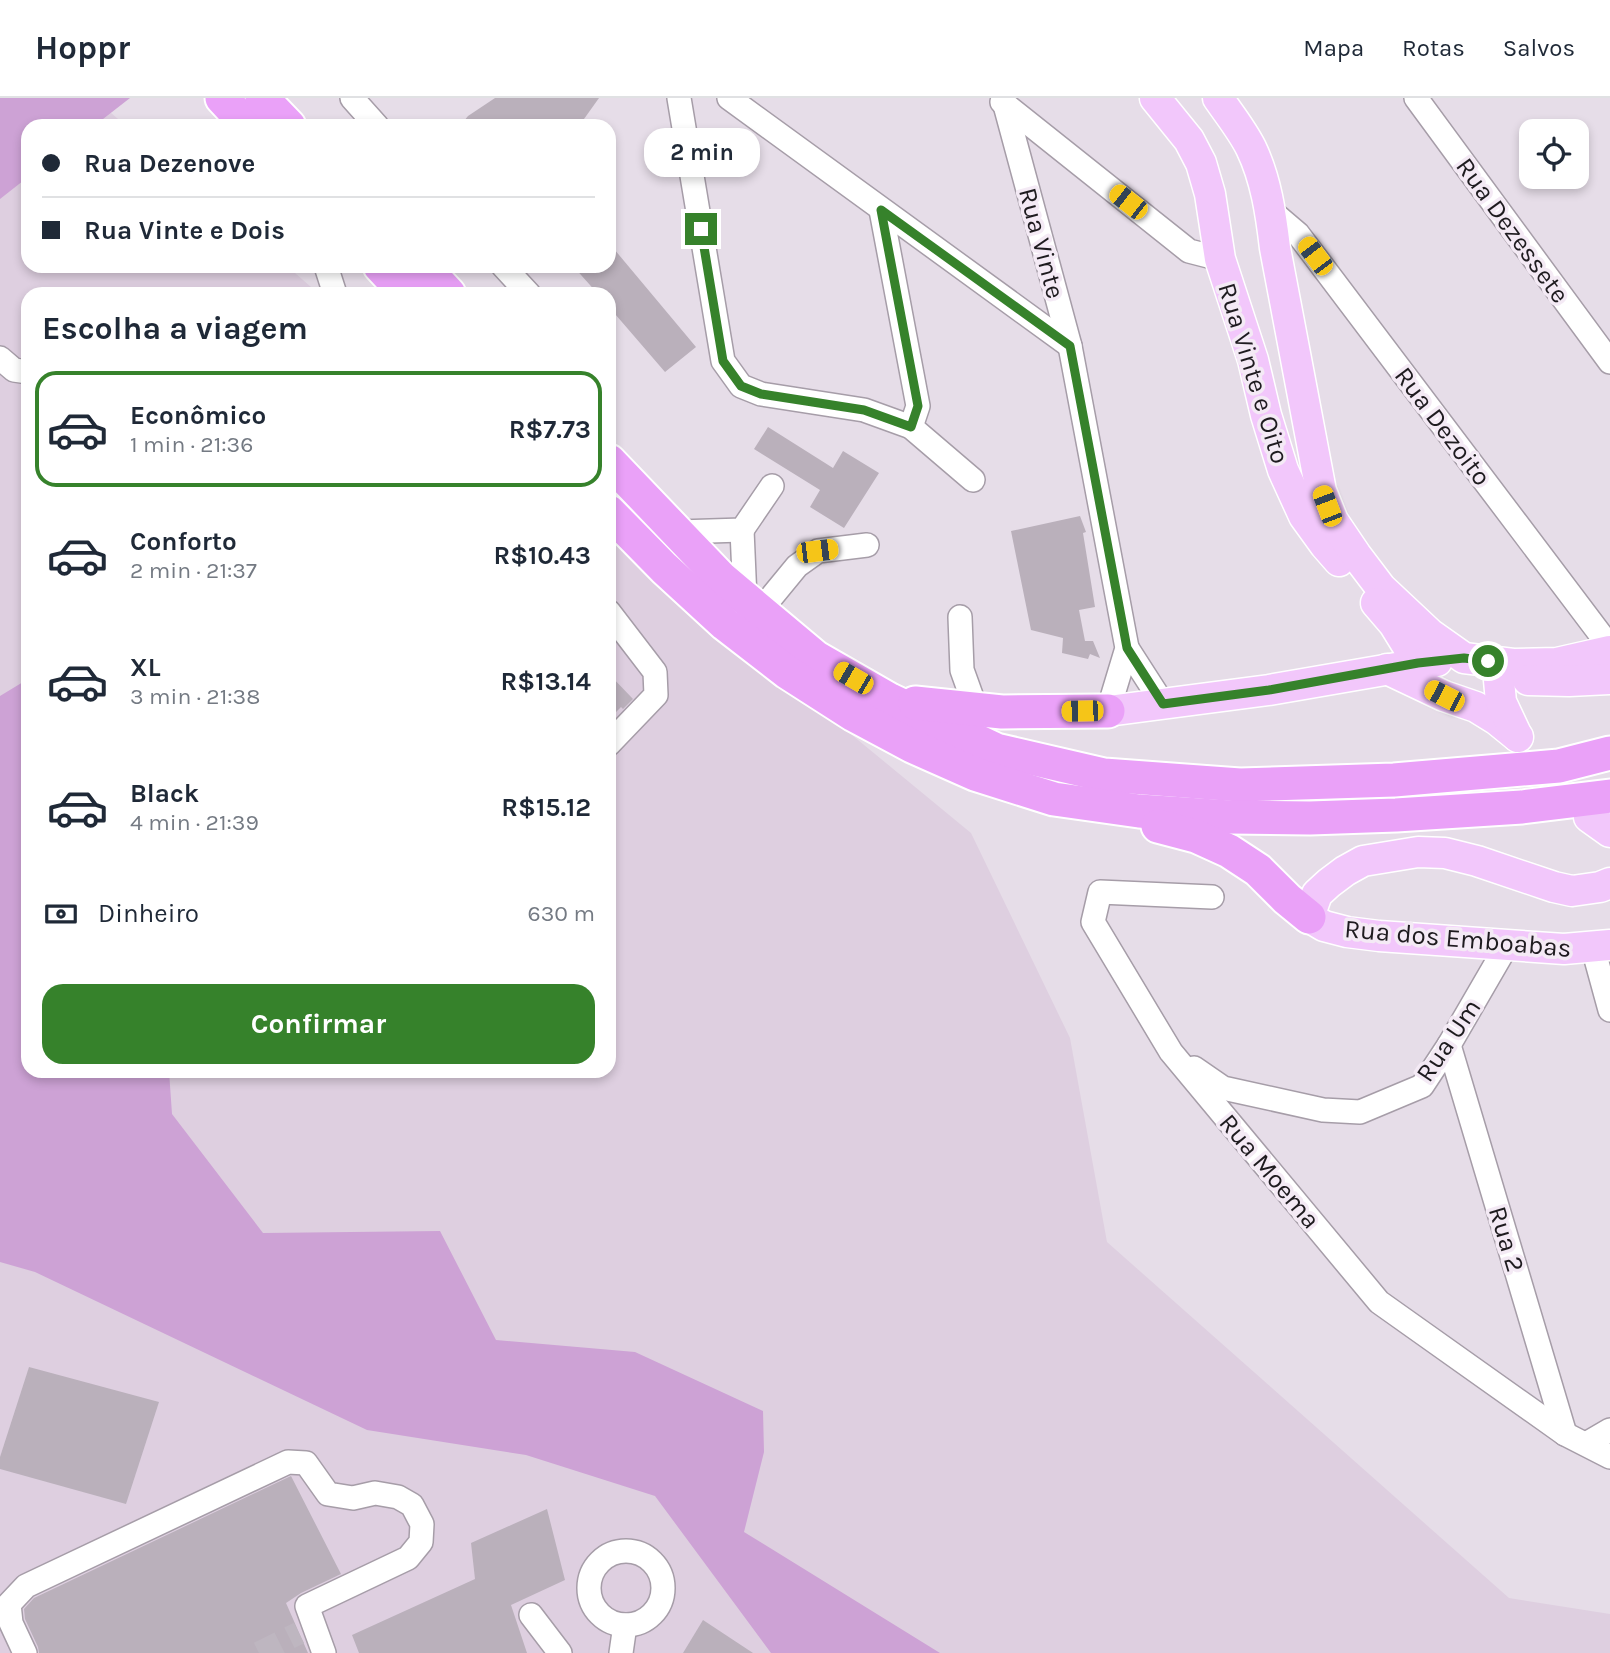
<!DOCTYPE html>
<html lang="pt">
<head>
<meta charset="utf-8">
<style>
  :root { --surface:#fff; --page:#f6f6f7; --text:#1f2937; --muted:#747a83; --line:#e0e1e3; --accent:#36822b }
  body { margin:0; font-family:Karla,sans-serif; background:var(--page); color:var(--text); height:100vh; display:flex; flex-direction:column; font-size:26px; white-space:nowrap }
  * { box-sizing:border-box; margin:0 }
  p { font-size:23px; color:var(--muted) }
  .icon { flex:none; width:38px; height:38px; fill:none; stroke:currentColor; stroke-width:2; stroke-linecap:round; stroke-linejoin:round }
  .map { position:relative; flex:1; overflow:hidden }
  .drawer { position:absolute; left:21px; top:189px; width:595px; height:791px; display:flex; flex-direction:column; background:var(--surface); border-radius:21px; box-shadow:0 4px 10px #0003 }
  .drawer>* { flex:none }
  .guide { position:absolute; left:21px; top:21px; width:595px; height:154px; border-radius:21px; box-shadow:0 4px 10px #0003; display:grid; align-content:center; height:154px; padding:0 21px; background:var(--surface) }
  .tools { position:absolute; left:1519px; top:21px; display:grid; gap:14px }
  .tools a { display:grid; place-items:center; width:70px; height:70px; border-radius:14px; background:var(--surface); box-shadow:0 4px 10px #0003; font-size:35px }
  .end { position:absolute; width:32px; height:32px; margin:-16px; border:9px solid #36822b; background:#fff; box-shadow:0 0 0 4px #fff }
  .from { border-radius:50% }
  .bubble { position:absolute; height:49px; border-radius:21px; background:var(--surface); box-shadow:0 4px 10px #0003; font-size:23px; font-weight:700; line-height:49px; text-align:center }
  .car { position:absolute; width:21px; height:42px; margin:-21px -10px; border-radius:9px; box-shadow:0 0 5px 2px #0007; background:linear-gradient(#f5c518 24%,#345 0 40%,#f5c518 0 76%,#345 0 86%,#f5c518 0) }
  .guide b { display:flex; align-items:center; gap:24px; height:66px; font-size:26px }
  .guide b+b { border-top:2px solid var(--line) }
  .guide i { width:18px; height:18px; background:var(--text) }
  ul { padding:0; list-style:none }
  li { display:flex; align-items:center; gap:21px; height:116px; margin:0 14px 10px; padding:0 7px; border:4px solid transparent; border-radius:21px }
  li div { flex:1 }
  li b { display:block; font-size:26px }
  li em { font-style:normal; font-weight:700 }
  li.on { border-color:var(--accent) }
  li>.icon { width:63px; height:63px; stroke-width:1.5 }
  h2 { padding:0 21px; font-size:32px; line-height:84px }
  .pay { display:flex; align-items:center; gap:18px; height:77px; padding:0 21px; font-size:26px }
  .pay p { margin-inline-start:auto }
  .button { display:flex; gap:14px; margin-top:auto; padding:14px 21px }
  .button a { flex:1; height:80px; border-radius:21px; background:var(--accent); color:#fff; font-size:28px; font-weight:700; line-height:80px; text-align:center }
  header { display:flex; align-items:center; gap:42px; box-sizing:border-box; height:98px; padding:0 35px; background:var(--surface); border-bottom:2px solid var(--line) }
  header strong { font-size:33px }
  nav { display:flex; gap:38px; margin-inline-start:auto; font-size:24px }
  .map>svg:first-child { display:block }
  .built { fill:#decfe0 }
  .green { fill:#cda2d5 }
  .building { fill:#bab0bb }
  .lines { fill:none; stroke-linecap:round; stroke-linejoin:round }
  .minor-tunnel { stroke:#beb6c0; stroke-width:23; stroke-dasharray:23 11; stroke-linecap:butt }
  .minor-casing { stroke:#a69da8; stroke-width:26 }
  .major-casing { stroke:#fff; stroke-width:33 }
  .highway-casing { stroke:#fff; stroke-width:37 }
  .minor { stroke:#fff; stroke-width:23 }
  .major { stroke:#f2c7fb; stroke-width:30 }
  .highway { stroke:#eaa1f8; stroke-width:33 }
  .route { stroke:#36822b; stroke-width:9 }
  .labels { text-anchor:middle; stroke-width:7; stroke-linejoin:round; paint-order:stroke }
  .street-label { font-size:26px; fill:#1e1b1f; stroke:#f4eaf5 }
</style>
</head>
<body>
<header>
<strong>Hoppr</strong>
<nav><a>Mapa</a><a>Rotas</a><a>Salvos</a></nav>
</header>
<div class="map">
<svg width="1610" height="1555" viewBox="0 0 1610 1555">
  <rect width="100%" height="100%" fill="#e6dde8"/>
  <path class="built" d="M0 0H94L126 28H28V168H287L319 196H28V973H609V437L971 735 1070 940 1107 1144 1509 1500 1610 1516V1555H0Z"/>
  <g class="green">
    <path d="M0 0H130L94 28H28V79L0 101Z"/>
    <path d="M28 581V973H169L172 1016 263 1135 440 1133 496 1242 635 1254 763 1313 764 1354 744 1434 940 1555H771L655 1398 526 1357 367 1332 35 1174 0 1164V598Z"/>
  </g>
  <g class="building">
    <path d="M495 0H599L579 28H460L468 18Z"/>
    <path d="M609 145 696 249 665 274 609 209V196H598L573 168H609Z"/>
    <path d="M768 329 833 370 843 353 879 375 844 430 810 409 820 392 754 351Z"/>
    <path d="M1080 418 1086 434 1083 435 1095 509 1079 512 1085 543H1093L1100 560 1090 556 1088 561 1062 555 1063 540 1031 532 1011 433Z"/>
    <path d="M609 576 633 601 623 611 621 609 609 621Z"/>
    <path d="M29 1269 159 1304 126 1406 0 1371V1359Z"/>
    <path d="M291 1378 341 1476 301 1495 286 1505 308 1555H39L38 1549 25 1521 24 1511 34 1500Z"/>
    <path d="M547 1411 565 1482 511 1507 527 1555H359L352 1537 475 1481 471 1445Z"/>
    <path d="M703 1522 753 1555H683Z"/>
  </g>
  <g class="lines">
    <path class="minor-tunnel" d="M259 1555 299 1535"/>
    <g class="minor-casing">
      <g id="minor">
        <path d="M352 0 377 28"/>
        <path d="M679 0 723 263 741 288 761 296 864 312 911 329 973 382"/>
        <path d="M729 0 1070 248"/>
        <path d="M1416 0 1610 264"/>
        <path d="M1002 4 1189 153 1220 161"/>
        <path d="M1005 7 1070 248 1127 550 1108 613"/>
        <path d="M881 112 918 308 911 329"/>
        <path d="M1271 113 1298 136 1610 549"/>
        <path d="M326 168 335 196"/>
        <path d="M503 168 529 196"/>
        <path d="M0 260 14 272 28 274"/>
        <path d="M742 432 745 501"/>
        <path d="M678 434 742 432 772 388"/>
        <path d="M760 513 797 468 818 453 867 447"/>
        <path d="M609 514 655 574 656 597 609 646"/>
        <path d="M960 519 962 572 976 611"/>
        <path d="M1127 550 1163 606"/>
        <path d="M1212 799 1100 794 1093 824 1171 954 1379 1204 1565 1336 1610 1359"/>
        <path d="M1593 850 1610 912"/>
        <path d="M1449 947 1565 1336"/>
        <path d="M1194 970 1223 990 1323 1012 1360 1014 1422 988 1449 947 1507 847"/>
        <path d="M1586 1346 1610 1332"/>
        <circle cx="626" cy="1490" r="37"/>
        <path d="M531 1517 560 1555"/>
        <path d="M25 1555 11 1525 9 1506 26 1488 288 1364 306 1365 328 1396 353 1400 375 1395 398 1399 412 1407 422 1426 421 1444 408 1460 307 1508 324 1555"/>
        <path d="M621 1555 625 1527"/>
      </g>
    </g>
    <g class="major-casing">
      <g id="major">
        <path d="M1155 0 1189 42 1201 65 1210 96 1220 161 1253 262 1266 317 1283 372 1304 418 1325 447 1339 463"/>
        <path d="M1218 0C1229 16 1242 32 1251 50 1266 81 1271 116 1275 150L1321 393 1333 423 1356 457 1381 490 1430 536 1464 560 1513 566 1557 565 1610 553"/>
        <path d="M1376 505 1394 526 1418 565"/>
        <path d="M1387 571 1444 598 1476 609 1497 622 1518 639"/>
        <path d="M1499 582 1501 604 1517 638"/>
        <path d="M1528 582 1569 583 1610 581"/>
        <path d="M1108 613 1269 592 1437 563"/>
        <path d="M1589 719 1610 734"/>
        <path d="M1610 785 1600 789 1572 793 1554 789 1477 763 1445 755 1418 754 1363 763 1345 773 1329 785 1317 796 1309 819 1324 828 1347 834 1379 838 1564 851 1610 847"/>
      </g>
    </g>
    <g class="highway-casing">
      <g id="highway">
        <path d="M222 0 248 28"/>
        <path d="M262 0 289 28"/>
        <path d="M380 168 406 196"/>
        <path d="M423 168 449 196"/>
        <path d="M609 363 721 480 815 559 890 602 996 652 1104 677 1240 687 1394 682 1559 668 1610 655"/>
        <path d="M609 414 664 470 725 526 787 574 854 617 912 648 975 676 1054 701 1139 713 1230 719 1310 720 1396 717 1522 709 1610 698"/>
        <path d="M915 605 1002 614 1108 613"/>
        <path d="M1158 728 1196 738 1229 753 1258 772 1287 801 1309 819"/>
      </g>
    </g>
    <use href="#minor" class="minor"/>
    <use href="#major" class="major"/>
    <use href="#highway" class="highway"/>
  </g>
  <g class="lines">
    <path class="route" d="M701 131 723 263 741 288 761 296 864 312 911 329 918 308 881 112 1070 248 1127 550 1163 606 1269 592 1418 565 1464 560 1488 563"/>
  </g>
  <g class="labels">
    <g class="street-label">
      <text transform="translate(1513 132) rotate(54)" y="9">Rua Dezessete</text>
      <text transform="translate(1042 145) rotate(75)" y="9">Rua Vinte</text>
      <text transform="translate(1254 275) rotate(73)" y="9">Rua Vinte e Oito</text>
      <text transform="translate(1443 328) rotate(53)" y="9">Rua Dezoito</text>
      <text transform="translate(1458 840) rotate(5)" y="9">Rua dos Emboabas</text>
      <text transform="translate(1448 942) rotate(-56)" y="9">Rua Um</text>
      <text transform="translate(1270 1073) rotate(50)" y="9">Rua Moema</text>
      <text transform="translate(1507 1141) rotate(73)" y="9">Rua 2</text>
    </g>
  </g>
</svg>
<div class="tools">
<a><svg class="icon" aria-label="locate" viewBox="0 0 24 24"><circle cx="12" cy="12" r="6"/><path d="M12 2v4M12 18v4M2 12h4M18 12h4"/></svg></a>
</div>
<i class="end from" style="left:1488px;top:563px"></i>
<i class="end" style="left:701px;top:131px"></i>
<div class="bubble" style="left:644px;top:30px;width:116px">2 min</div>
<i class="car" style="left:1128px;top:104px;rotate:308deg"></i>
<i class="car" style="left:1315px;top:158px;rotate:323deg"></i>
<i class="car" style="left:1327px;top:408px;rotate:339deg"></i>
<i class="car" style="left:817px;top:453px;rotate:83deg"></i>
<i class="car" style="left:853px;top:580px;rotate:300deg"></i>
<i class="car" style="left:1444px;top:598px;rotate:297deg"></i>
<i class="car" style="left:1082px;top:613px;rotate:269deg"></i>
<div class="guide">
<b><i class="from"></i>Rua Dezenove</b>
<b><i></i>Rua Vinte e Dois</b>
</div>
<section class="drawer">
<h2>Escolha a viagem</h2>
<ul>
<li class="on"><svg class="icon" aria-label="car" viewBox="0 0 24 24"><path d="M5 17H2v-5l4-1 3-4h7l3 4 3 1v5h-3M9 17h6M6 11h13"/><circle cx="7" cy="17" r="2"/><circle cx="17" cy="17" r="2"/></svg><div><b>Econômico</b><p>1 min · 21:36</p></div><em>R$7.73</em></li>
<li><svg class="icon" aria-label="car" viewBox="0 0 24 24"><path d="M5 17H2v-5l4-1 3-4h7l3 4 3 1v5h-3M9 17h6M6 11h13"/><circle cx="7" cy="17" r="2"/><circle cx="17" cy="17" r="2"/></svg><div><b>Conforto</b><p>2 min · 21:37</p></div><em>R$10.43</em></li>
<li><svg class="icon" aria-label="car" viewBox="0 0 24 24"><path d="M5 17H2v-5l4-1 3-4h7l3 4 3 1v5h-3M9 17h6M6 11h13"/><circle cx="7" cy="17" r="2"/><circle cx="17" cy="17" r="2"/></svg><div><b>XL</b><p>3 min · 21:38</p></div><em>R$13.14</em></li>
<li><svg class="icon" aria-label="car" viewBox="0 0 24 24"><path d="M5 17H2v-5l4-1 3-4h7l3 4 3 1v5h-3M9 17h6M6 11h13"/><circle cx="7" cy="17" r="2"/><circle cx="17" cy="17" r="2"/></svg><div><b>Black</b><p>4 min · 21:39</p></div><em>R$15.12</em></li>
</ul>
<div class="pay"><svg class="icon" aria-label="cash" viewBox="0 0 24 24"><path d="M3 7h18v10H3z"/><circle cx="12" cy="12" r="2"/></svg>Dinheiro<p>630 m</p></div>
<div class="button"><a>Confirmar</a></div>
</section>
</div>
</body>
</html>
